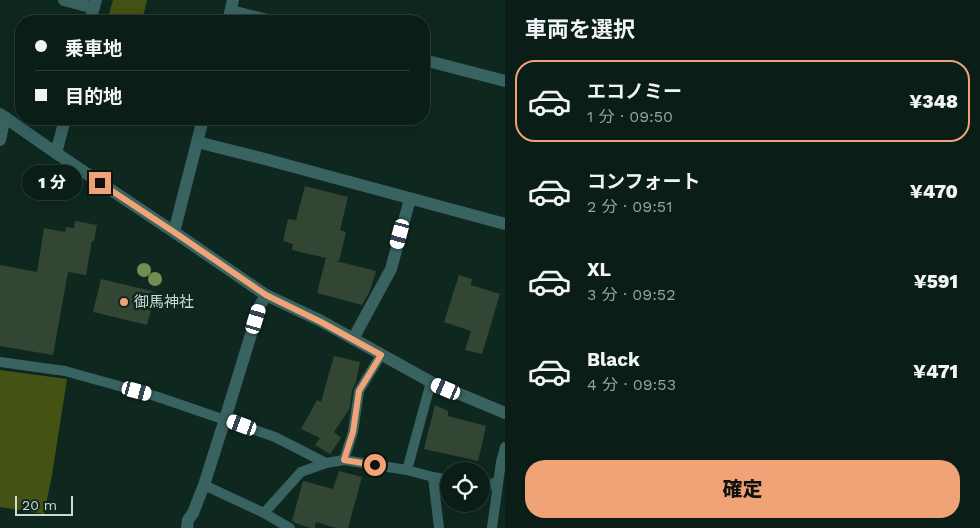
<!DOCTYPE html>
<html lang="ja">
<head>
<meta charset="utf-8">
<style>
  :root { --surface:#0a1e17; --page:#182b24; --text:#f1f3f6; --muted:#99a2a1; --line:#2a3c36; --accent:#efa376 }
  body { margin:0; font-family:"Work Sans","Noto Sans JP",sans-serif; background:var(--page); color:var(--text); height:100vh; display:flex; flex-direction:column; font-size:19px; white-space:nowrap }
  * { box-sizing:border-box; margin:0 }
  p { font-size:16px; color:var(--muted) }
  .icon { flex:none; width:28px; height:28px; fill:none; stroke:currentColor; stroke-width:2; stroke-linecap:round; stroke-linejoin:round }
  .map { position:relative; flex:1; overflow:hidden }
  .side { display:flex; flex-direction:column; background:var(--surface); width:475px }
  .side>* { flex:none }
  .guide { position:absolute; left:15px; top:15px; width:415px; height:110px; border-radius:20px; box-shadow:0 5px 20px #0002,0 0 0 1px var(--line); display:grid; align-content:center; height:110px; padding:0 20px; background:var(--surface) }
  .buttons { position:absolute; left:440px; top:462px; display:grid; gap:10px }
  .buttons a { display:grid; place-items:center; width:50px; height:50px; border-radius:50%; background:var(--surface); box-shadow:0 5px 20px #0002,0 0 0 1px var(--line); font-size:25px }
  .scale { position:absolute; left:15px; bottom:12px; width:58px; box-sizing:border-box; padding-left:5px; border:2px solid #cbdbd4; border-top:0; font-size:14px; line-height:18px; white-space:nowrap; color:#cbdbd4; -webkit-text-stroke:4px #0e281f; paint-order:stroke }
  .end { position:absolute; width:22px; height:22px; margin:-11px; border:6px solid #efa376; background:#111; box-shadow:0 0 0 2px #111 }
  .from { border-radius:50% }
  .bubble { position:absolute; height:35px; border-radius:18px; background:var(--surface); box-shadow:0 5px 20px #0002,0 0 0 1px var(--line); font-size:16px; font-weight:800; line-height:35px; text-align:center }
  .car { position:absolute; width:15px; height:30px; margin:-15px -8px; border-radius:6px; box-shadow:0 0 4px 1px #0007; background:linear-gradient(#fff 24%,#345 0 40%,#fff 0 76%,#345 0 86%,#fff 0) }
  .guide b { display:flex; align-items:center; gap:18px; height:48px; font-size:19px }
  .guide b+b { border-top:1px solid var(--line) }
  .guide i { width:12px; height:12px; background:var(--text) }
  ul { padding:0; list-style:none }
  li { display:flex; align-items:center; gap:15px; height:82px; margin:0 10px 8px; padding:0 10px; border:2px solid transparent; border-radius:20px }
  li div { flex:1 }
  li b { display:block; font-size:19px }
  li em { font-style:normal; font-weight:800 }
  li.current { border-color:var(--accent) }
  li>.icon { width:45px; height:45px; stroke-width:1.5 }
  h2 { padding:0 20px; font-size:22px; line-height:60px }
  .button { display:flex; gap:10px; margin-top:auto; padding:10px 20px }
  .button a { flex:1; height:58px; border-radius:20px; background:var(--accent); color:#111; font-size:20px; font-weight:800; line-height:58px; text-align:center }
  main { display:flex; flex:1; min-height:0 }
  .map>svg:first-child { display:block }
  .green { fill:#445213 }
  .building { fill:#334533 }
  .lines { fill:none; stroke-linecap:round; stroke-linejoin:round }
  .service { stroke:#386361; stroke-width:10 }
  .minor { stroke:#386361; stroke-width:12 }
  .tree { fill:#728d4f }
  .route { stroke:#efa376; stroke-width:6 }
  .poi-dot { fill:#efa376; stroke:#0e281f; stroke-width:2 }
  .labels { text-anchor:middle; stroke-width:5; stroke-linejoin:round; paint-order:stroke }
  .poi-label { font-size:15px; fill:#cbdbd4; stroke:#0e281f; text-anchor:start }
</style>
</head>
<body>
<main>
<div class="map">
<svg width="505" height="528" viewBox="0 0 505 528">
  <rect width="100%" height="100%" fill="#0e281f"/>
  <g class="green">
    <path d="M113 0H147L142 21H107Z"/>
    <path d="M0 370 67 379 52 475 44 514 0 507Z"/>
  </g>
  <g class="building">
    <path d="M305 186 348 197 340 230 346 232 339 261 332 260 376 271 370 291 362 305 317 293 326 258 292 250 293 244 283 241 288 219 296 220Z"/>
    <path d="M75 221 97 225 94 241H92L86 275 68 272 53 355 0 346V265L37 272 44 228 65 232 66 227 74 228Z"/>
    <path d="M459 275 472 279 471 285 500 294 482 354 465 350 471 331 444 322Z"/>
    <path d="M101 279 156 292 147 325 93 312Z"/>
    <path d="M334 356 360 362 356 382 352 390 350 408 334 432 341 438 330 454 315 445 320 438 301 429 317 400 321 402Z"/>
    <path d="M435 405 448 411V416L486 426 478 461 424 449Z"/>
    <path d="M339 471 362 477 348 528H336L316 522 315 528H311L295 523 292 521 303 481 333 489Z"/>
  </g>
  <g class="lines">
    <g class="service">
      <path d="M0 362 65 371 155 396 275 437 326 463 344 460 407 470 431 382"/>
      <path d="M344 460 353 432 359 391 381 355"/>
      <path d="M407 470 433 477 439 528"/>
      <path d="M433 477 449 480"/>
      <path d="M204 485 264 513 290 528"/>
      <path d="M481 486 486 487 498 481"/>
      <path d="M264 513 301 472 326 463"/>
      <path d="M492 528 501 462 505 447"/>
    </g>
    <g class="minor">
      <path d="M64 0 94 8"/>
      <path d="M231 11 272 21"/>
      <path d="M90 21 96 0"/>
      <path d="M228 21 233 0"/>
      <path d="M424 60 505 81"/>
      <path d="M0 114 56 153 174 232 266 295 321 321 431 382 505 413"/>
      <path d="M0 140 5 117"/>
      <path d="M197 142 261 158 505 224"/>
      <path d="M56 153 65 119"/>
      <path d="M174 232 203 119"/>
      <path d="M353 339 391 269 410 199"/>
      <path d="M187 528 188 520 193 513 204 485 225 419 260 305 266 295"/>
    </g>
  </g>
  <g class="tree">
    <circle cx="144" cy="270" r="7"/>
    <circle cx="155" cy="279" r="7"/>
  </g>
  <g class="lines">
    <path class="route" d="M100 183 174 232 266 295 321 322 381 355 359 391 353 432 344 460 375 465"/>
  </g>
  <circle class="poi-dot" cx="124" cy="302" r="5"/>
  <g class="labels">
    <g class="poi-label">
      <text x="134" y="307">御馬神社</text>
    </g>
  </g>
</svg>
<div class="buttons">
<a><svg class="icon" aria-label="locate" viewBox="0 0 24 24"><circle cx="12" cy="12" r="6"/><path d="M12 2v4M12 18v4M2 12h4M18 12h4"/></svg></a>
</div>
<div class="scale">20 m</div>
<i class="end from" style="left:375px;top:465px"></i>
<i class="end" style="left:100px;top:183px"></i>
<div class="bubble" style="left:22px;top:165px;width:60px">1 分</div>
<i class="car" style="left:400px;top:234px;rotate:195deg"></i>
<i class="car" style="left:256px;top:319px;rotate:17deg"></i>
<i class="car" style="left:446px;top:389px;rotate:293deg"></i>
<i class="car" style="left:137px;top:391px;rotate:105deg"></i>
<i class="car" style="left:242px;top:425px;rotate:290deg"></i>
<div class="guide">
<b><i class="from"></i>乗車地</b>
<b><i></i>目的地</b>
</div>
</div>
<section class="side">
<h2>車両を選択</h2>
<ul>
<li class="current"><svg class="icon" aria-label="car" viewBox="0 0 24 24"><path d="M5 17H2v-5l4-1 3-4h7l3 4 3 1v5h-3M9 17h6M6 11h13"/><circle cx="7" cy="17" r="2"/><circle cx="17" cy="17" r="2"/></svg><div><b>エコノミー</b><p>1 分 · 09:50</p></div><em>¥348</em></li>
<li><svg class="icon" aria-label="car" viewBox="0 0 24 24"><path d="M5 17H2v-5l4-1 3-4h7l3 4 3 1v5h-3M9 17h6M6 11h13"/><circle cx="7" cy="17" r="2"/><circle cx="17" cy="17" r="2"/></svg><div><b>コンフォート</b><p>2 分 · 09:51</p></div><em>¥470</em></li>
<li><svg class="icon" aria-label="car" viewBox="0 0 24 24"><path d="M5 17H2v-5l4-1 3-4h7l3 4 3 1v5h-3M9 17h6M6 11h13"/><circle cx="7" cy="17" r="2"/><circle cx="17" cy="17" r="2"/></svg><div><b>XL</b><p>3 分 · 09:52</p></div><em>¥591</em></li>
<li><svg class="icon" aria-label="car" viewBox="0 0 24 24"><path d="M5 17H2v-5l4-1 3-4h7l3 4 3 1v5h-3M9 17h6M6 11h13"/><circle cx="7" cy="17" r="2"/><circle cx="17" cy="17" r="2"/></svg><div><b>Black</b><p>4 分 · 09:53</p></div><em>¥471</em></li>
</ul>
<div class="button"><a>確定</a></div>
</section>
</main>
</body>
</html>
